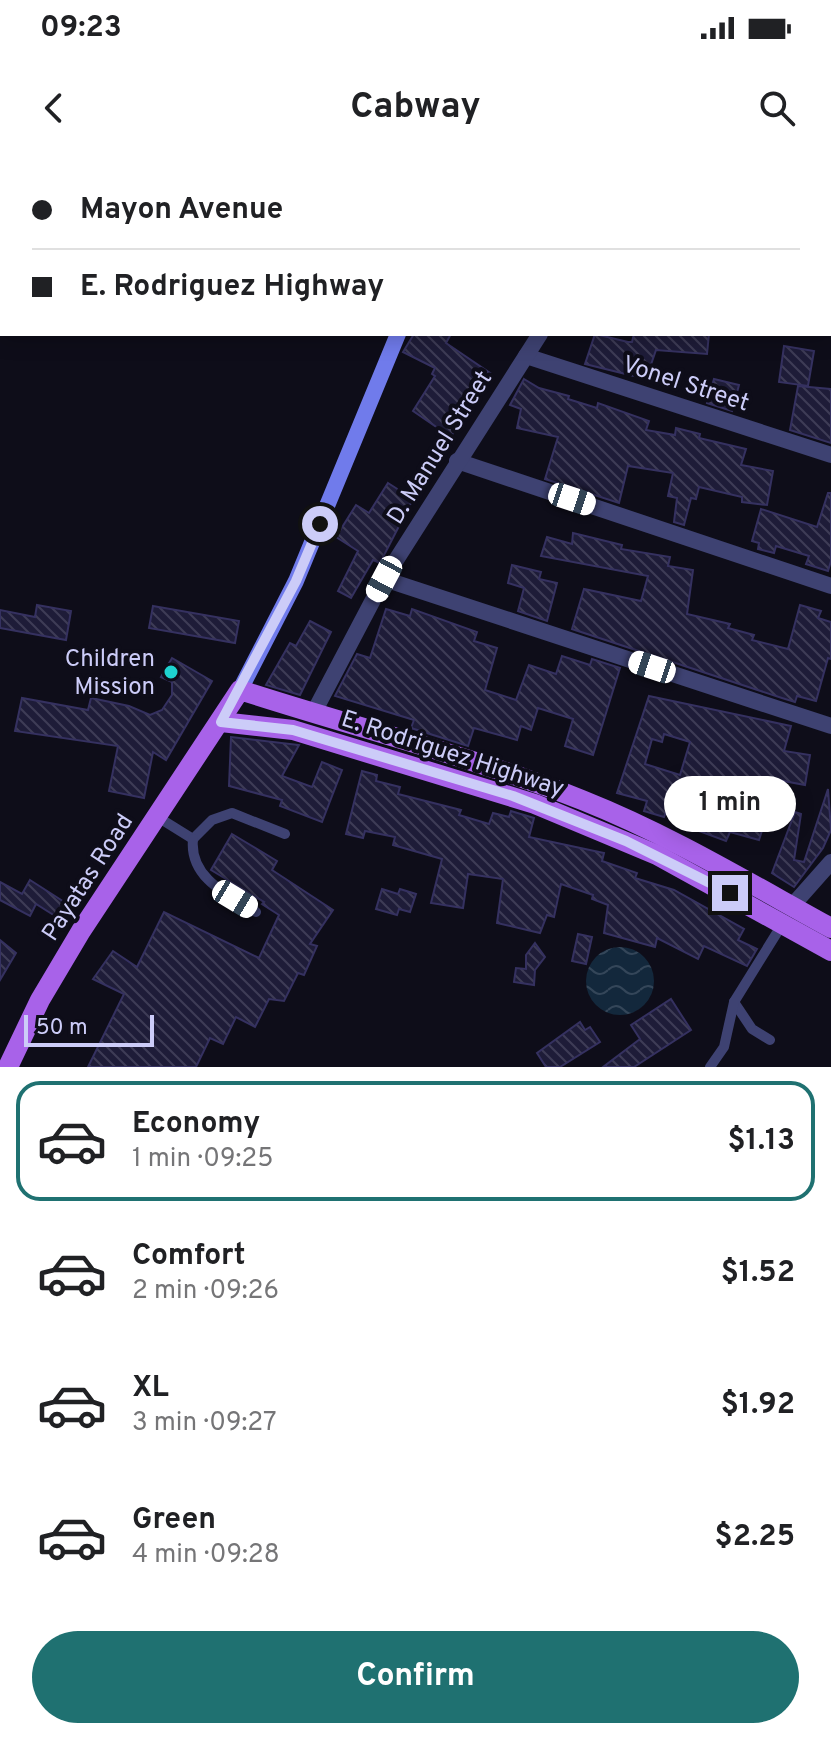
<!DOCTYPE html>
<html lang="en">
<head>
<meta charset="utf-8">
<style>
  :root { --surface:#fff; --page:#f2f2f2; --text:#202124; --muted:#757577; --line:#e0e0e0; --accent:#1f7171 }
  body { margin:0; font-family:Overpass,sans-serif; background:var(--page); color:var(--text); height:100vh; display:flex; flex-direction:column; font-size:30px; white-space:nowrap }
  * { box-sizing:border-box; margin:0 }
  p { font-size:26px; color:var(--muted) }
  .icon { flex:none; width:44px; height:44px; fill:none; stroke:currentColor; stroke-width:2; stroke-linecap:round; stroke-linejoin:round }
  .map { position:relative; height:907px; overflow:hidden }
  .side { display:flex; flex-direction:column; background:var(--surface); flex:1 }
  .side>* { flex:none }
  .hud { position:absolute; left:0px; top:0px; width:832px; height:176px; box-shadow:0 4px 20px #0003; display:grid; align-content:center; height:176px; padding:0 32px; background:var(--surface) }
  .scale { position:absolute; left:24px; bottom:20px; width:130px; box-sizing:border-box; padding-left:8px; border:4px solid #ccccf8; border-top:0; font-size:22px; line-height:28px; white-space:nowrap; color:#ccccf8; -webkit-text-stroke:6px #0e0d19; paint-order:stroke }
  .end { position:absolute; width:36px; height:36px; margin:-18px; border:10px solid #ccccf8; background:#111; box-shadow:0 0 0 4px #111 }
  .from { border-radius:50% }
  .bubble { position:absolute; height:56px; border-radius:28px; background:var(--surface); box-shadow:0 4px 20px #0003; font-size:26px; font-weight:700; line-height:56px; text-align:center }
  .car { position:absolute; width:24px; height:48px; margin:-24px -12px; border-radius:10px; box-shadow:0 0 6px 2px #0007; background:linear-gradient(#fff 24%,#345 0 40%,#fff 0 76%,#345 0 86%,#fff 0) }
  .hud b { display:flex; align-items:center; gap:28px; height:76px; font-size:30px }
  .hud b+b { border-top:2px solid var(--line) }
  .hud i { width:20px; height:20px; background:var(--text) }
  ul { padding:14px 0 0; list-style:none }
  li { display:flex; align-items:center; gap:24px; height:120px; margin:0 16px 12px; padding:0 16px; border:4px solid transparent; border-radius:24px }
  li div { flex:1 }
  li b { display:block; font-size:30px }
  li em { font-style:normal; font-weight:700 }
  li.selected { border-color:var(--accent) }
  li>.icon { width:72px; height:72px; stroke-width:1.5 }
  .primary-button { display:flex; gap:16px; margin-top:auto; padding:16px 32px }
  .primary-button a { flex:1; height:92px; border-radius:48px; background:var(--accent); color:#fff; font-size:32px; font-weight:700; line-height:92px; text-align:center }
  .status { display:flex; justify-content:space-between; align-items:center; height:56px; padding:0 40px; background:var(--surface); direction:ltr }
  .status svg { height:22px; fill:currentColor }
  header { display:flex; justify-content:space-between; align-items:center; height:104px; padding:0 32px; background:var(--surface); font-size:36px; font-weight:700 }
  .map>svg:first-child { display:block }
  .water { fill:url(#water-waves) }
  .building { fill:url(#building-back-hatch); stroke:#353160; stroke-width:2; fill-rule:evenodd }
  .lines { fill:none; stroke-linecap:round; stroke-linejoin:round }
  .service { stroke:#3e4272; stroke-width:10 }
  .minor { stroke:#3e4272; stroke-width:16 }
  .secondary { stroke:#707beb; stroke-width:16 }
  .primary { stroke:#a862e9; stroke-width:20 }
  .route { stroke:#ccccf8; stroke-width:10 }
  .poi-dot { fill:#1ed2d0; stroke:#0e0d19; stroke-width:3 }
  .labels { text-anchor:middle; stroke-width:8; stroke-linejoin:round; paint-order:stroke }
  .street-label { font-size:24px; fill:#ccccf8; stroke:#0e0d19 }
  .poi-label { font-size:24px; fill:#ccccf8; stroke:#0e0d19; text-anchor:end }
</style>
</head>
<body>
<div class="status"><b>09:23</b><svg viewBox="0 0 49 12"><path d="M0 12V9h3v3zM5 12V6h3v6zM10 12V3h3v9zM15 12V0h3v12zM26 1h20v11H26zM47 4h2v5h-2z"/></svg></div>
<header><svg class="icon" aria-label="back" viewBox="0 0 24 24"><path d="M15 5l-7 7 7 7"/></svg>Cabway<svg class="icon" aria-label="search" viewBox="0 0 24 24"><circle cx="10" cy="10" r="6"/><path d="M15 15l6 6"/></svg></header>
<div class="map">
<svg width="831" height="907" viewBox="0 0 831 907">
  <defs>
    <pattern id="water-waves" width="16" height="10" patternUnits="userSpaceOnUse" patternTransform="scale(2)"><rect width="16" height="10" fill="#13283c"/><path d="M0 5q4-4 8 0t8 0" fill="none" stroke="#344659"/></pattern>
    <pattern id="building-back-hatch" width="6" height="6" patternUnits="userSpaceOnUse" patternTransform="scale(2)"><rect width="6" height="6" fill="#1e1c38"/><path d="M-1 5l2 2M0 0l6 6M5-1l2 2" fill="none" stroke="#3e3c56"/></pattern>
  </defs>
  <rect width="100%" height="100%" fill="#0e0d19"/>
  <circle class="water" cx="620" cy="821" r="34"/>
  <g class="building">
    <path d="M414 174H451L446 183 490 213 479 225 451 277 413 251 435 216 432 214 435 208 403 192Z"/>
    <path d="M595 174 628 182H632L634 174H709L707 194 656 190 646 219 585 204Z"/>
    <path d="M784 186 814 191 808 226 779 222Z"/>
    <path d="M524 219 539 228 569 236 568 239 597 248 598 243 649 261 646 270 675 275 676 268 700 274 699 278 746 289 741 305 773 311 767 345 742 342V337L699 327 696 339 691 338 684 365 674 362 677 338 668 336 673 313 628 306 619 343 545 319 558 277 517 268 521 249 510 245Z"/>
    <path d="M714 219 739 225 732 251 707 243Z"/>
    <path d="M798 226 831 229V283L790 270Z"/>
    <path d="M388 323 413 339 380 403 373 400 351 438 338 431 358 391 336 377 356 345 369 353Z"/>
    <path d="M828 333H831V401L828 411 806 404 809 396 776 386 774 393 758 389 759 383 752 381 761 349 817 367Z"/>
    <path d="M573 373 622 385 621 389 670 397 668 406 693 410 687 454 730 464 728 468 754 475 752 480 788 489 800 445 821 451 818 458 831 462V499L828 498 816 541 797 536 795 542 782 538 572 469 584 429 641 441 648 416 541 396 547 377 572 384Z"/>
    <path d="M512 405 541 412 539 419 557 423 547 461 518 451 524 428 508 423Z"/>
    <path d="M37 445 71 451 66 480 0 468V450L35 457Z"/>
    <path d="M153 446 239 461 235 483 149 468Z"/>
    <path d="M386 449 410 456 412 449 477 472 474 481 497 488 485 530 516 540 529 505 556 514 562 496 590 505 592 499 620 508 593 595 565 586 573 559 538 548 531 570 521 566 517 580 474 568 468 586 411 568 414 560 335 536 357 494 370 498Z"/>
    <path d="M310 461 331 472 300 535 266 525 290 483 296 486Z"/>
    <path d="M172 498 212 521 166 600 153 592 144 638 109 631 118 586 15 571 22 538 88 550 91 538 129 546 150 555 162 550 172 535V522L161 517Z"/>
    <path d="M649 536 791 566 784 591 810 595 805 625 778 620 759 680 730 672 726 681 696 670 700 659 667 649 664 657 644 651 647 641 617 633ZM664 574 690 582 680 615 645 604 652 579 662 582Z"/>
    <path d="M231 577 299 585 282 616 312 627 322 602 342 610 322 662 280 646 282 640 229 626Z"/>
    <path d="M362 611 377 615 376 621 400 627 398 634 461 650 459 655 489 664 493 653 509 657 511 651 534 658 529 677 604 693 602 701 637 713 635 718 674 730 744 769 738 780 757 789 747 806 704 786 698 799 657 778 655 787 604 773 608 745 592 739 593 735 561 724 554 757 547 755 540 773 497 763 503 719 468 714 463 748 431 743 442 699 393 685 395 677 365 671 363 678 346 674Z"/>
    <path d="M828 629 831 670 823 688 794 727 772 713 795 652 801 654 794 700 804 702Z"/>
    <path d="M232 674 277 701 272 710 333 750 310 784 317 786 304 815 298 813 284 841 269 839 255 867 236 857 223 884 210 878 196 907H88L124 834 93 819 113 791 137 807 164 752 259 798 279 755 262 744 264 742 211 710Z"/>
    <path d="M30 720 72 747 63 761 36 744 30 756 0 740V722L22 734Z"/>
    <path d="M382 729 398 734 400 729 416 734 410 752 399 749 397 755 376 749Z"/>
    <path d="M578 774 592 777 586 804 572 801Z"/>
    <path d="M0 780 16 793 0 820Z"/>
    <path d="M535 783 545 797 535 810 534 825 514 822 516 808 526 809V795Z"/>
    <path d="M671 839 691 870 634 907H603L640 879 631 865Z"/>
    <path d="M580 862 585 870 590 867 600 882 560 907H546L537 893Z"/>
  </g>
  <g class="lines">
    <g class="service">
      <path d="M156 656 193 679 212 660 232 653 285 674"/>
      <path d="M193 679C189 718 228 735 256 752"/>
      <path d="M734 842 752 869 770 880"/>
      <path d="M710 907 724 887 734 842 783 763"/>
    </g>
    <g class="minor">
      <path d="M604 0V2"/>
      <path d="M700 0 707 2"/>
      <path d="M830 37 831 38"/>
      <path d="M830 161H831"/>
      <path d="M526 196 831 295"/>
      <path d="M457 301 831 426"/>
      <path d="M384 419 831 566"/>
      <path d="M313 554 384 419 540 174"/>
      <path d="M792 746 831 702"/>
    </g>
    <g class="secondary">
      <path d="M415 2V0"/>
      <path d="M240 530 296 421 398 174"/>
    </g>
    <g class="primary">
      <path d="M221 562 293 570 535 644 657 695 831 791"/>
      <path d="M8 907 40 840 81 771 240 530C354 567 471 596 582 640 670 675 749 723 831 768"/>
    </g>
  </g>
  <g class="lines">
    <path class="route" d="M320 364 296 421 221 562 293 570 513 636 626 681 730 733"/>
  </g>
  <circle class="poi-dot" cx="171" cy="512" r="8"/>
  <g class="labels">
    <g class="street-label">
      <text transform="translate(686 223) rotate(18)" y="8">Vonel Street</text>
      <text transform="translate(439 287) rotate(-58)" y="8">D. Manuel Street</text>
      <text transform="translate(453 593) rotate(18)" y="8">E. Rodriguez Highway</text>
      <text transform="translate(87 717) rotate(-57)" y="8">Payatas Road</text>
    </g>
    <g class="poi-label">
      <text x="155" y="506">Children<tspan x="155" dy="28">Mission</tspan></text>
    </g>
  </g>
</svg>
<div class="scale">50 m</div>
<i class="end from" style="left:320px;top:364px"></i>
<i class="end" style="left:730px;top:733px"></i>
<div class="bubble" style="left:664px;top:616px;width:132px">1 min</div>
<i class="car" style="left:572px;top:339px;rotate:108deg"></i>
<i class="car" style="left:384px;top:419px;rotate:208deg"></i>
<i class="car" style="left:652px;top:507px;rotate:288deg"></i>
<i class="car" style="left:235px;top:739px;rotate:121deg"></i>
<div class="hud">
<b><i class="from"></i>Mayon Avenue</b>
<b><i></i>E. Rodriguez Highway</b>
</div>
</div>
<section class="side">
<ul>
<li class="selected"><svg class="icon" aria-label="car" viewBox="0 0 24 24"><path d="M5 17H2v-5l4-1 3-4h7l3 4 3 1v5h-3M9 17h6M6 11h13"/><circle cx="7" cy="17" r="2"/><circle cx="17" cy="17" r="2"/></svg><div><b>Economy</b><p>1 min · 09:25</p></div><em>$1.13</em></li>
<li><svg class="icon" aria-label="car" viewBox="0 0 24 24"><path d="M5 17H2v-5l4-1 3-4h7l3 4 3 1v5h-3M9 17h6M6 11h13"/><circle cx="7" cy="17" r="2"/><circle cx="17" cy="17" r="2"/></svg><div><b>Comfort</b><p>2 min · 09:26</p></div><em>$1.52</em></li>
<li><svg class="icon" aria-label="car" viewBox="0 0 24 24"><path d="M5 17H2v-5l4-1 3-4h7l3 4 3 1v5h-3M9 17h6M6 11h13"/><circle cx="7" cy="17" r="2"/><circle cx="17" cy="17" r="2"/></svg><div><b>XL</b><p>3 min · 09:27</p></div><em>$1.92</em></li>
<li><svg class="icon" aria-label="car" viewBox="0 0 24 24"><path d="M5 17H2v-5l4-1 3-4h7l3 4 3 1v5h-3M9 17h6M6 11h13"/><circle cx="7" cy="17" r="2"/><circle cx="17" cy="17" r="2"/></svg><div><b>Green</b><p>4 min · 09:28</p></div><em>$2.25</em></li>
</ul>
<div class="primary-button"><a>Confirm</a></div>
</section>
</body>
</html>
